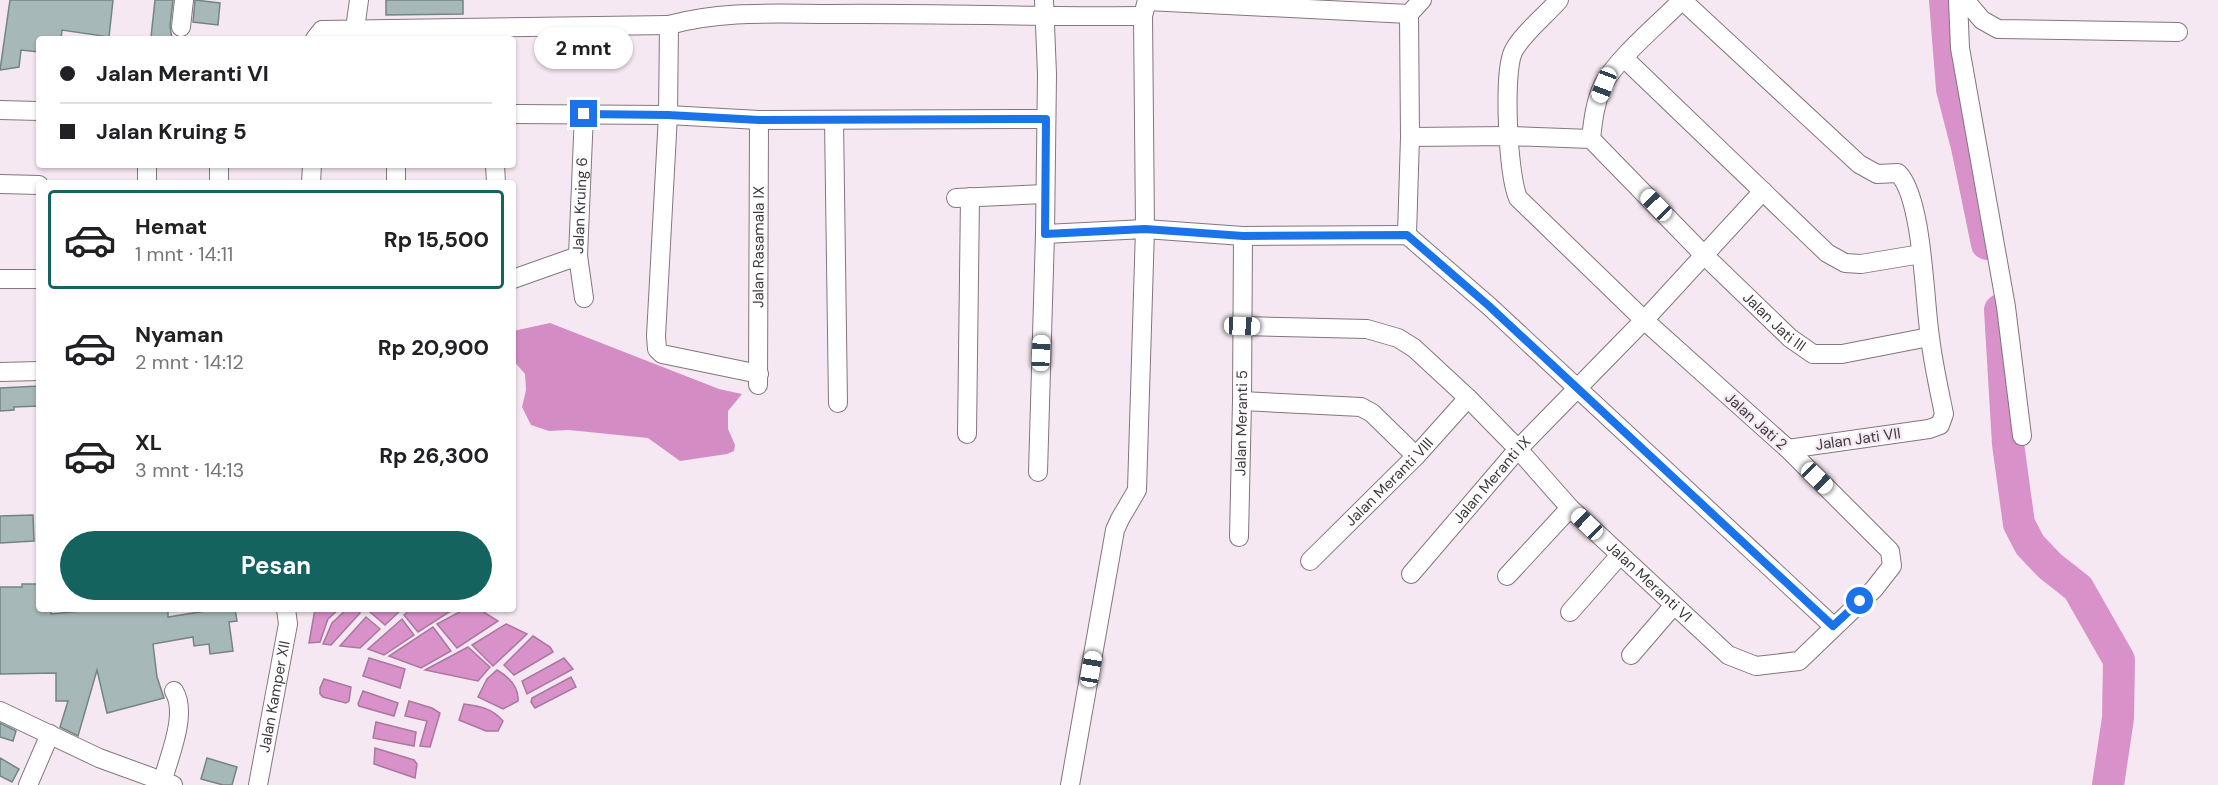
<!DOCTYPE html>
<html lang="id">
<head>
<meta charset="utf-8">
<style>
  :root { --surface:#fff; --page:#f6f6f6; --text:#202124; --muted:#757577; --line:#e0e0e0; --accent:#14635f }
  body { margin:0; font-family:"DM Sans",sans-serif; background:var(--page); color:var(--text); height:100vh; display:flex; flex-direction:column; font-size:22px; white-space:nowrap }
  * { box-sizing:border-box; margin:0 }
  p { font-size:20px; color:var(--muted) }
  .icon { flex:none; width:33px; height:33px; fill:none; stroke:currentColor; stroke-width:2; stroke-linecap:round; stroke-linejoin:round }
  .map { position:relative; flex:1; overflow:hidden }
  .drawer { position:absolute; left:36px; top:180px; width:480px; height:432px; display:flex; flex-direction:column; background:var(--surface); border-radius:6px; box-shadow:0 2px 4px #0004 }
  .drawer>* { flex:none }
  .banner { position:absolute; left:36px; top:36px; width:480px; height:132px; border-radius:6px; box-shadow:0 2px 4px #0004; display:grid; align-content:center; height:132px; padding:0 24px; background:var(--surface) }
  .end { position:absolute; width:27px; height:27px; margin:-14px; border:8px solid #1a73e8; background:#fff; box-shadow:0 0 0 3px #fff }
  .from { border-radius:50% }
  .bubble { position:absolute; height:42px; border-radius:21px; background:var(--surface); box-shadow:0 2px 4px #0004; font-size:20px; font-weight:700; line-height:42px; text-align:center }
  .car { position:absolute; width:18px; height:36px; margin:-18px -9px; border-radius:8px; box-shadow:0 0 4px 2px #0007; background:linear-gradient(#fff 24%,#345 0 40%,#fff 0 76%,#345 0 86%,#fff 0) }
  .banner b { display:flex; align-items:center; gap:21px; height:57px; font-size:22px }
  .banner b+b { border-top:2px solid var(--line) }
  .banner i { width:15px; height:15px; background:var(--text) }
  ul { padding:10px 0 0; list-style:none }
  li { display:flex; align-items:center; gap:18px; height:99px; margin:0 12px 9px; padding:0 12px; border:3px solid transparent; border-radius:6px }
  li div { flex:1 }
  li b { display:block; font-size:22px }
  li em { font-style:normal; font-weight:700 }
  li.current { border-color:var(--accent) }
  li>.icon { width:54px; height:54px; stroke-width:1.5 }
  .cta { display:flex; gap:12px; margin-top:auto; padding:12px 24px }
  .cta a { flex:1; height:69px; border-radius:36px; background:var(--accent); color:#fff; font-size:24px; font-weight:700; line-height:69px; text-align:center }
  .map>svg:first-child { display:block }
  .forest { fill:#d38cc4 }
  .water { fill:#d891c9; stroke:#aa779f; stroke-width:1.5 }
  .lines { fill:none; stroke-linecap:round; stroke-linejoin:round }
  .river { stroke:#d891c9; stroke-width:32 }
  .building { fill:#a6b8b7; stroke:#738583; stroke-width:1.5 }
  .minor-casing { stroke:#82767f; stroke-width:20 }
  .minor { stroke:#fff; stroke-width:18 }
  .route { stroke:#1a73e8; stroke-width:8 }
  .labels { text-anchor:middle; stroke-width:4.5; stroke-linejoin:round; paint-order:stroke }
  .street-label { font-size:15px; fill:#3f393d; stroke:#f6e8f2 }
</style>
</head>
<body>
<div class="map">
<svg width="2218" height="785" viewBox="0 0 2218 785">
  <rect width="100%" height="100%" fill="#f6e8f2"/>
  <path class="forest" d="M550 323 719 389 742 394 728 411V429L735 445 734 451 727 454 680 461 648 438 569 430 549 431 531 425 522 407 526 390 525 374 513 360V331Z"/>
  <g class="water">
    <path d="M315 609H339L328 619 320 642 309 643Z"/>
    <path d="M347 609H355L360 613 331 645 323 644 332 623Z"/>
    <path d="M373 609H402L385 625 370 612Z"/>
    <path d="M411 609H454L418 632 404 615Z"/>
    <path d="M465 609H479L498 621 457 648 437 624Z"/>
    <path d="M366 617 380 629 360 648 340 646Z"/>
    <path d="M402 619 414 635 384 655 368 649Z"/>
    <path d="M506 624 527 634 493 666 472 645Z"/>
    <path d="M433 627 451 651 421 668 389 656Z"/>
    <path d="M533 636 550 647 553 652 514 675 504 665Z"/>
    <path d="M468 647 490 667 478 681 425 670Z"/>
    <path d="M369 658 405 669 400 688 363 676Z"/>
    <path d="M564 658 573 669 527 694 522 681Z"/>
    <path d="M497 670C509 677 519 687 518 701L503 709 478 697 487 679Z"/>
    <path d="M571 677 576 687 535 708 531 702 532 698Z"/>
    <path d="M324 679 351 687 349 701 346 703 323 697 320 694V688Z"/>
    <path d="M363 691 398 703 394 716 359 706 358 704Z"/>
    <path d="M409 701 432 708 440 713 430 747 420 746 427 721 405 716Z"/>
    <path d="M464 704C479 706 492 708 503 721L498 731H486L459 720Z"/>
    <path d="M376 722 416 732 414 746 373 738Z"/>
    <path d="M375 748 414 760 417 764 415 778 374 764Z"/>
  </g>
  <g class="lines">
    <g class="river">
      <path d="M1945 0 1952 89 1967 147 1987 244"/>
      <path d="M2000 310 2008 444 2019 524 2030 545 2050 566 2078 588 2119 660 2118 718 2108 785"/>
    </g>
  </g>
  <g class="building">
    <path d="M10 0H113L109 37 62 30 61 39H39V52L21 50 19 67 0 70Z"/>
    <path d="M155 0H173L170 26 172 39 151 37Z"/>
    <path d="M195 0 220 3 218 25 193 22Z"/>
    <path d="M386 0H463V14L386 15Z"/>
    <path d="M39 386V406L14 407V410L0 411V388Z"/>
    <path d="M33 515 34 541 0 543V516Z"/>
    <path d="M22 584H39V609H51V614L103 609H168V617L218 609H235L237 621 229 622 233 651 210 654 209 644 194 646 193 637 153 644 157 677 164 698 107 713 97 670 78 736 60 727 68 701H56V673L0 674V587H22Z"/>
    <path d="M0 723 16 731 13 741 0 737Z"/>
    <path d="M0 758 19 769 12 782 0 776Z"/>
    <path d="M207 758 237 767 232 785H223L201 779Z"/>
  </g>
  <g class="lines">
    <g class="minor-casing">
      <g id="minor">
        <path d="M1147 0 1143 16 1145 229 1243 236 1407 235 1489 306 1833 626"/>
        <path d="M1958 0 1960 48 2006 307 2022 436"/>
        <path d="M1965 0 1982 20 1998 29 2178 32"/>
        <path d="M1147 1 1409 14"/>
        <path d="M181 27 184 0"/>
        <path d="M355 29 359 0"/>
        <path d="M315 39 322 30 669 25"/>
        <path d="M1624 58 1827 253 1845 263 1861 264 1921 254"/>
        <path d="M0 110 39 111"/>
        <path d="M513 114 668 115 759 120 1046 119"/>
        <path d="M834 120 838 403"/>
        <path id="s1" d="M1410 137 1509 136 1591 139 1704 255 1790 338 1813 354H1842L1929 337"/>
        <path d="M1591 139C1593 120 1595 103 1603 85 1617 58 1660 23 1682 0L1859 164 1877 174 1898 173C1923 198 1924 299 1930 337 1933 363 1939 389 1944 414L1940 425 1929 429 1788 449"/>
        <path d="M147 165V183"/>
        <path d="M495 165 496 183"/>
        <path d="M219 183V165"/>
        <path d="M311 183 312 165"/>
        <path d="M396 183V165"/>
        <path d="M0 184 39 185"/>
        <path d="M956 198 1045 194"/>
        <path d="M1045 234 1145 229 1137 490 1120 519 1115 530 1070 785"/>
        <path d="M1407 235 1410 137 1409 14 1422 0"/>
        <path d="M0 279H39"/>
        <path d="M513 279 578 256"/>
        <path id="s2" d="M584 298 578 256 584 114"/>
        <path id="s3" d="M1242 326 1367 329 1398 338 1414 348 1468 398 1518 449 1570 508 1728 655 1756 666 1799 661 1874 589 1892 566 1890 551 1788 449 1644 320 1518 198C1508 174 1503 75 1513 52 1521 35 1546 15 1559 0"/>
        <path d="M0 372 39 371"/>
        <path d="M759 374 662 354 657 349 656 336 668 115 669 25C723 10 778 14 832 14 936 13 1039 17 1143 16"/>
        <path id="s4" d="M758 385 759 120"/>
        <path d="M1242 401 1361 407 1372 413 1416 456"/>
        <path d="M967 434 970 197"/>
        <path d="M1038 472 1045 234 1047 74 1044 0"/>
        <path id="s5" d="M1239 537 1242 401 1243 236"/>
        <path id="s6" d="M1310 561 1416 456 1468 398"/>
        <path id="s7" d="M1411 574 1518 449 1649 315 1763 191"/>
        <path d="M1507 576 1570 508"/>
        <path d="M1570 612 1620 555"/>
        <path d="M1631 655 1674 605"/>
        <path d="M0 711 99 758 173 785"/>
        <path d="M163 780C169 756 188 714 174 691"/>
        <path d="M28 785 50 734"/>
        <path id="s8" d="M258 785 288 624 286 609"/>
      </g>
    </g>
    <use href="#minor" class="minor"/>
  </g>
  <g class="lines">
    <path class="route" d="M584 114 668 115 759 120 1046 119 1045 234 1145 229 1243 236 1407 235 1489 306 1833 626 1860 601"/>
  </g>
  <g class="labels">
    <g class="street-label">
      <text dy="5" stroke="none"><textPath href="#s2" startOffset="93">Jalan Kruing 6</textPath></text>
      <text dy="5" stroke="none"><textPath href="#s4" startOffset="138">Jalan Rasamala IX</textPath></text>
      <text dy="5" stroke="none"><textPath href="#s1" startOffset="440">Jalan Jati III</textPath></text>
      <text transform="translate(1756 421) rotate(42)" y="5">Jalan Jati 2</text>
      <text dy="5" stroke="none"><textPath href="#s5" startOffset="114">Jalan Meranti 5</textPath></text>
      <text transform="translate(1858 439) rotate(-8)" y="5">Jalan Jati VII</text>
      <text dy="5" stroke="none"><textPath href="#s7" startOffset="124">Jalan Meranti IX</textPath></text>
      <text dy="5" stroke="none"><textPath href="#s6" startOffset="112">Jalan Meranti VIII</textPath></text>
      <text dy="5" stroke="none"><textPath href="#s3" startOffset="508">Jalan Meranti VI</textPath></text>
      <text dy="5" stroke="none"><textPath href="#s8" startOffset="90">Jalan Kamper XII</textPath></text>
    </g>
  </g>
</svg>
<i class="end from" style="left:1860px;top:601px"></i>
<i class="end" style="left:584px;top:114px"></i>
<div class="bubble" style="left:534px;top:27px;width:99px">2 mnt</div>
<i class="car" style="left:1604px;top:85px;rotate:201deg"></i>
<i class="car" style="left:1656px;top:205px;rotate:316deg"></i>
<i class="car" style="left:1242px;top:326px;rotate:92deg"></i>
<i class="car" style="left:1041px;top:353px;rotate:2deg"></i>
<i class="car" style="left:1817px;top:478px;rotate:134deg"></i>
<i class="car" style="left:1587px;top:524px;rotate:314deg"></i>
<i class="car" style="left:1091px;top:669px;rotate:10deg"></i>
<div class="banner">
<b><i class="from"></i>Jalan Meranti VI</b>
<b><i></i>Jalan Kruing 5</b>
</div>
<section class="drawer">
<ul>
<li class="current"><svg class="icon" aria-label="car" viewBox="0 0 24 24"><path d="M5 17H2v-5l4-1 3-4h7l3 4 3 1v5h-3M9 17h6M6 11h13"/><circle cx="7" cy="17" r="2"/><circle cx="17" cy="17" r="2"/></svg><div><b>Hemat</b><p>1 mnt · 14:11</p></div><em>Rp 15,500</em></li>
<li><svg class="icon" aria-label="car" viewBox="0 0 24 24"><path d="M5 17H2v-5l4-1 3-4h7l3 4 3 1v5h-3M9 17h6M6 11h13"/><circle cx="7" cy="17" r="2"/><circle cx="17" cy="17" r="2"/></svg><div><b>Nyaman</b><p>2 mnt · 14:12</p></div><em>Rp 20,900</em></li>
<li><svg class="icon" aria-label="car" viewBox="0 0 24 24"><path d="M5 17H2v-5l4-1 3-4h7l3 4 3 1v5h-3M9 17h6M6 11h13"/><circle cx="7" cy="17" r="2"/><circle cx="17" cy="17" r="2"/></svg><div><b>XL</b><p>3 mnt · 14:13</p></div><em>Rp 26,300</em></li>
</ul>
<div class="cta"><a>Pesan</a></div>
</section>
</div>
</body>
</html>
